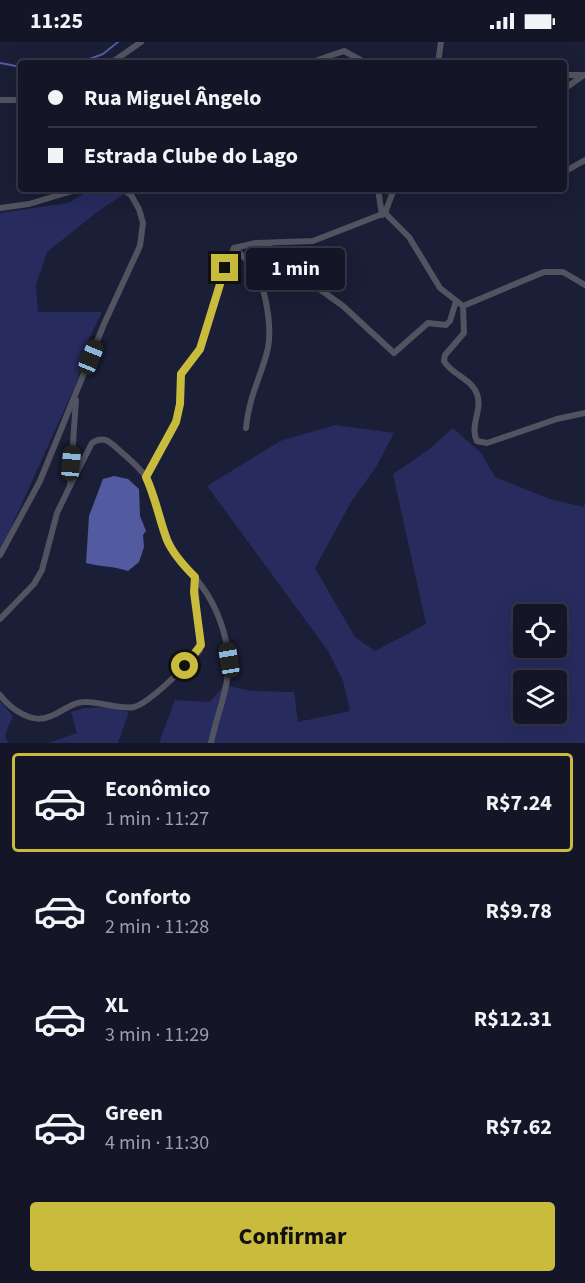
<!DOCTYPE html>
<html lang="pt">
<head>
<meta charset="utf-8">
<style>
  :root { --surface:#141628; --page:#1d1f30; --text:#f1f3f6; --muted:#9d9fa8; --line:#333545; --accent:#c9bb3b }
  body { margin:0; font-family:"Source Sans 3",sans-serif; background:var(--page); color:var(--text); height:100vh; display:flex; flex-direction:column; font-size:22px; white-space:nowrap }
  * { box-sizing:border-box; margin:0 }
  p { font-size:20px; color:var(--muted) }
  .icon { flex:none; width:33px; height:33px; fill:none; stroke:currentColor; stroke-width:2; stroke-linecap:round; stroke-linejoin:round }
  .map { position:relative; height:701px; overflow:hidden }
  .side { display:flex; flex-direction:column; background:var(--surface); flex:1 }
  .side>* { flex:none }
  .guide { position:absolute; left:18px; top:18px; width:549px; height:132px; border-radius:6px; box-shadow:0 6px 24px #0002,0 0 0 2px var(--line); display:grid; align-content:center; height:132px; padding:0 30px; background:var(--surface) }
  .buttons { position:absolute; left:513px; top:562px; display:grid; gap:12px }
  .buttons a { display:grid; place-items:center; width:54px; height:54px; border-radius:6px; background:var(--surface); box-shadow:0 6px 24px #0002,0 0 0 2px var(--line); font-size:30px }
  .end { position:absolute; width:27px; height:27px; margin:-14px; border:8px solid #c9bb3b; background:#111; box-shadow:0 0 0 3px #111 }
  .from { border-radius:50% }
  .bubble { position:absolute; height:42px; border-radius:6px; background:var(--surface); box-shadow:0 6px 24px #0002,0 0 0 2px var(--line); font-size:20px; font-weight:700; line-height:42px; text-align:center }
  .car { position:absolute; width:18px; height:36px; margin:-18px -9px; border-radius:8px; box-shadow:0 0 4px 2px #0007; background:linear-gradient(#222 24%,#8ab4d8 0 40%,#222 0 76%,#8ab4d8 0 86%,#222 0) }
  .guide b { display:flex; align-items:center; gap:21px; height:57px; font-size:22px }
  .guide b+b { border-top:2px solid var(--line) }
  .guide i { width:15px; height:15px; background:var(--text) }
  ul { padding:10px 0 0; list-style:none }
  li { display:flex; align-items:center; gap:18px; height:99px; margin:0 12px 9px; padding:0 18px; border:3px solid transparent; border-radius:6px }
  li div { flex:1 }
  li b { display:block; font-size:22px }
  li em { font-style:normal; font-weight:700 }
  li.active { border-color:var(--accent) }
  li>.icon { width:54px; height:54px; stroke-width:1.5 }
  .button { display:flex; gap:12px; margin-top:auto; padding:12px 30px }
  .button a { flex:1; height:69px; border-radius:6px; background:var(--accent); color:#111; font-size:24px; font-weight:700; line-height:69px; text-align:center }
  .status { display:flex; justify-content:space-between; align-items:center; height:42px; padding:0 30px; background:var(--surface); direction:ltr }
  .status svg { height:16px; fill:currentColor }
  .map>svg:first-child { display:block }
  .green { fill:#272b5e; fill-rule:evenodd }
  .water { fill:#525ba0 }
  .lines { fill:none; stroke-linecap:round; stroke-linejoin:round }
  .stream { stroke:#525ba0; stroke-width:2 }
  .minor { stroke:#515360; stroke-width:6 }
  .route { stroke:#c9bb3b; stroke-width:8 }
</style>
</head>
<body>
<div class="status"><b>11:25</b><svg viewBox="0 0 49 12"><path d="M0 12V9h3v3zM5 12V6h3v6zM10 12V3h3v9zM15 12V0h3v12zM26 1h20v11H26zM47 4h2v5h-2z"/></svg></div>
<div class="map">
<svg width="585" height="701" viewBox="0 0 585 701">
  <rect width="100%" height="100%" fill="#1a1e36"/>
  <g class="green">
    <path d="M92 147H133L101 167 47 210 36 243 38 270H102L90 295 76 342 0 510V171L68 161Z"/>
    <path d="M335 383 394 391 376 425 351 460 315 526 355 595 375 609 426 582 393 432 427 409 453 386 481 411 495 435 550 457 583 465 585 462V701H159L175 658 210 660 224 643 252 649 294 650 298 680 350 669 343 639 328 609 207 444 280 399ZM524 573H556V606H524ZM524 639H556V672H524Z"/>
    <path d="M0 659 13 674 5 693 8 701H0Z"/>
    <path d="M105 665 129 670 118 701H48L77 691 71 670 85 666Z"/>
  </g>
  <path class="water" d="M114 434 128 437 139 447 140 474 146 489 143 493 144 505 139 520 128 529C114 524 101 525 86 521L89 474 103 437Z"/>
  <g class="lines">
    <g class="stream">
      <path d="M0 21 21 25"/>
      <path d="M79 21 103 12 118 0"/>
    </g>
    <g class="minor">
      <path d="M111 21 141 0"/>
      <path d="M309 21 344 9 366 21"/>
      <path d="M438 21 441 0"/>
      <path d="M564 33H584"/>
      <path d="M564 47 584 33"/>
      <path d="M0 58H21"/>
      <path d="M564 130 585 118"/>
      <path d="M378 147 382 173"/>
      <path d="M0 166 29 162 79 147"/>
      <path d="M385 171 409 195 440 246 463 264 464 291 445 313 444 319C452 333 472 337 477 352 483 368 469 384 477 399L487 401 557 377 585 371"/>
      <path d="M266 202 308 239 343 264 394 311 428 281 446 283 450 279 456 259"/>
      <path d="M234 206C241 212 248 219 253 226 266 243 272 286 268 306 261 336 249 353 246 386"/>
      <path d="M463 264 544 230H563L585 243"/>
      <path d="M146 436 176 380 180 362 181 331 200 307 225 226 234 206 256 201 313 199 385 171 394 147"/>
      <path d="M70 444 92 401C104 393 110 400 119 408 129 417 141 426 147 437 160 461 161 487 174 510 180 520 189 529 197 538 211 555 221 577 226 599 235 636 218 666 211 701"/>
      <path d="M0 513 40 439 104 282 140 204 143 181 139 167 131 153 122 147"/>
      <path d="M0 577 34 542 42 528 57 471 70 444 76 358"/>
      <path d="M0 653C11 667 32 683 51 674 62 670 72 660 84 660 100 659 119 668 134 665 150 661 189 621 200 608L195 536"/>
    </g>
  </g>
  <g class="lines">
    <path class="route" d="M185 624 201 603 194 550 195 535C184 524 173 512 167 498 159 477 156 457 146 435L176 380 180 362 181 332 200 307 225 226"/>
  </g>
</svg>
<div class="buttons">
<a><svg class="icon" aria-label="locate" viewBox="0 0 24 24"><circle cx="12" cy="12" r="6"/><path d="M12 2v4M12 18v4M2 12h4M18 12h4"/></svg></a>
<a><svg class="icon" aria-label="layers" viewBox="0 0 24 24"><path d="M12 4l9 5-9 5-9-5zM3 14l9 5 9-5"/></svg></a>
</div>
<i class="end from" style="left:185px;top:624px"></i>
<i class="end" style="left:225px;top:226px"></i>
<div class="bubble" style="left:246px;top:206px;width:99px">1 min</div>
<i class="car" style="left:91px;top:315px;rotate:22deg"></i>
<i class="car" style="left:71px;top:421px;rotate:5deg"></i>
<i class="car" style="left:229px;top:618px;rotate:351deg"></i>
<div class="guide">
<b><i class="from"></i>Rua Miguel Ângelo</b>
<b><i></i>Estrada Clube do Lago</b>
</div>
</div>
<section class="side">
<ul>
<li class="active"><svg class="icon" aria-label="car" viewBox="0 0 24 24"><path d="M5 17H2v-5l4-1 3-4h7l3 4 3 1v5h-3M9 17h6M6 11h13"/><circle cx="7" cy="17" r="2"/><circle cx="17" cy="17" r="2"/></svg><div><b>Econômico</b><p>1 min · 11:27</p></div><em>R$7.24</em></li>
<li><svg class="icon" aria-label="car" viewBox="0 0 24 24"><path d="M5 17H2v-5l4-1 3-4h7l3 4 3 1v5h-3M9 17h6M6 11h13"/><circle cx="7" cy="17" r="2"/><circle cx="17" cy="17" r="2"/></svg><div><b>Conforto</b><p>2 min · 11:28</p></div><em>R$9.78</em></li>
<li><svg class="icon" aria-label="car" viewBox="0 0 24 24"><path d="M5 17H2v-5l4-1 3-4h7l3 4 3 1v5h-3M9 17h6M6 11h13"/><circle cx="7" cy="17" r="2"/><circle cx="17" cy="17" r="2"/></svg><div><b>XL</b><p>3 min · 11:29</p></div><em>R$12.31</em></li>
<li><svg class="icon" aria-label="car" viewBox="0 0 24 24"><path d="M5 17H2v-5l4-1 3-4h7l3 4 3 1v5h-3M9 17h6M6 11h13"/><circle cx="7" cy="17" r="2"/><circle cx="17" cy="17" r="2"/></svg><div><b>Green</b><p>4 min · 11:30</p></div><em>R$7.62</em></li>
</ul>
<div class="button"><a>Confirmar</a></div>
</section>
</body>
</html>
